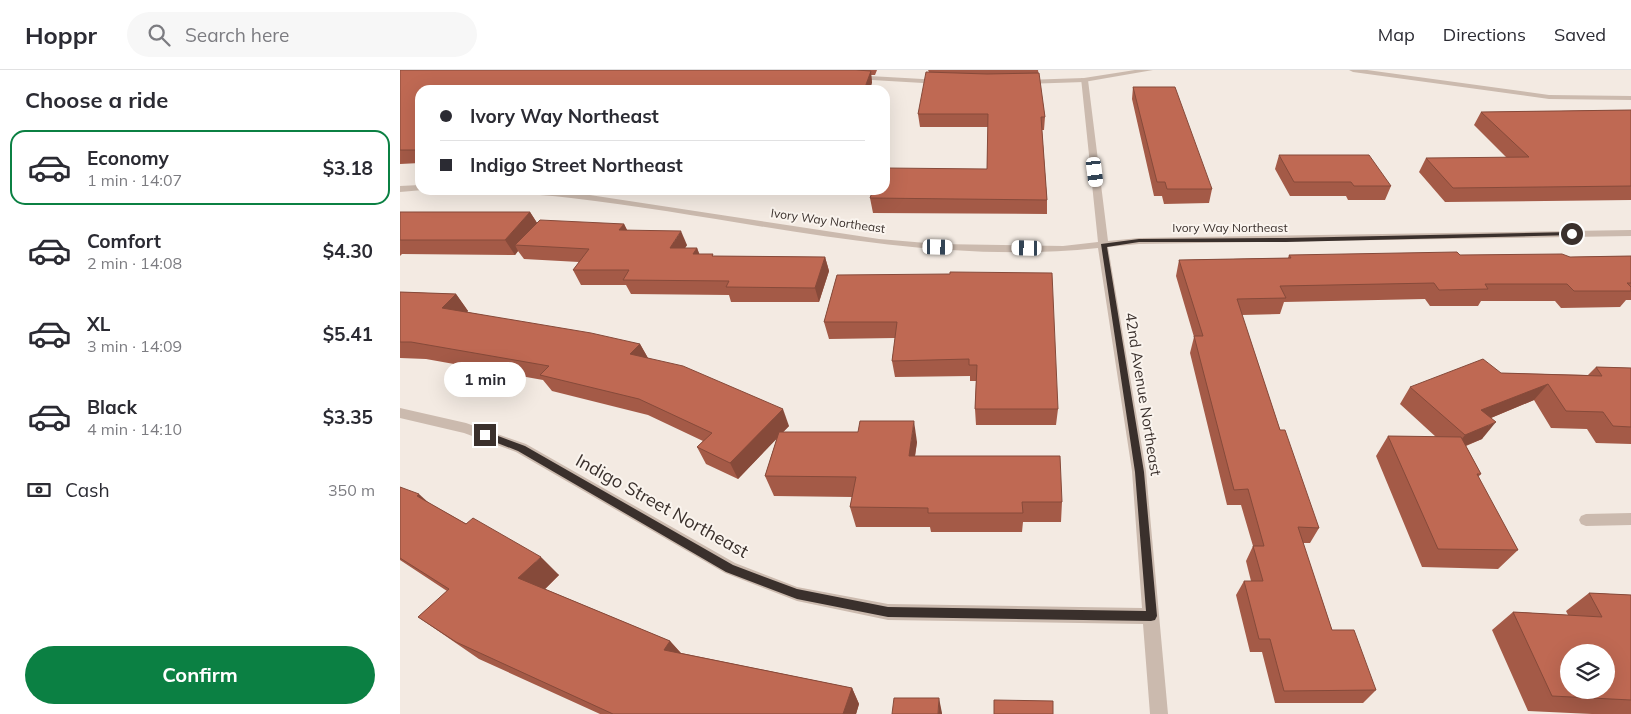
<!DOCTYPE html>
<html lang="en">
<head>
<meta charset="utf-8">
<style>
  :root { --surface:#fff; --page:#f7f7f7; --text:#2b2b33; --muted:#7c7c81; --line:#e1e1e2; --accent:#0b8043 }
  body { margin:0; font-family:Mulish,sans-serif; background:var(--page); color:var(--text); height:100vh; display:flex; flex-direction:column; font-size:19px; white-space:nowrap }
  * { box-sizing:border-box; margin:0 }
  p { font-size:16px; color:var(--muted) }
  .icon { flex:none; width:28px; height:28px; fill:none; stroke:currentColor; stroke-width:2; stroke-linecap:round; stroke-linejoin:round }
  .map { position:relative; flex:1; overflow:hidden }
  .drawer { display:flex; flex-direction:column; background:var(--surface); width:400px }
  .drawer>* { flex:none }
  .hud { position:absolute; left:15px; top:15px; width:475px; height:110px; border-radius:15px; box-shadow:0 5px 20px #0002; display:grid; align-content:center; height:110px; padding:0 25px; background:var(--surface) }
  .buttons { position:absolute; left:1160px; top:574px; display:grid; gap:10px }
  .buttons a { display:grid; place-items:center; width:55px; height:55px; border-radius:50%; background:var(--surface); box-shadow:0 5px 20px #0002; font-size:25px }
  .end { position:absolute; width:22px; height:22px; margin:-11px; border:6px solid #3a302c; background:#fff; box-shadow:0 0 0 2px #fff }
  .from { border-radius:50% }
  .bubble { position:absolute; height:35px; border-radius:18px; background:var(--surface); box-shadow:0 5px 20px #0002; font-size:16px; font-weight:700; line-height:35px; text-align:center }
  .car { position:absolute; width:15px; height:30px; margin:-15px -8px; border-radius:6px; box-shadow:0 0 4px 1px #0007; background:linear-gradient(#fff 24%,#345 0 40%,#fff 0 76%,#345 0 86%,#fff 0) }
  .hud b { display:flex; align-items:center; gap:18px; height:48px; font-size:19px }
  .hud b+b { border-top:1px solid var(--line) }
  .hud i { width:12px; height:12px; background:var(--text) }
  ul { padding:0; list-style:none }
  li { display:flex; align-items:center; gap:15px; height:75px; margin:0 10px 8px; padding:0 15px; border:2px solid transparent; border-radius:15px }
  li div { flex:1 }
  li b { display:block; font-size:19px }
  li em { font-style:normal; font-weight:700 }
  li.selected { border-color:var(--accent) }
  li>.icon { width:45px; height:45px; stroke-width:1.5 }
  h2 { padding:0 25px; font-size:22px; line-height:60px }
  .pay { display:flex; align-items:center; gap:12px; height:55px; padding:0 25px; font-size:19px }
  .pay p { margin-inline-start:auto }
  .primary-button { display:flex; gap:10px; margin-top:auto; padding:10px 25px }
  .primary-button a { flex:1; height:58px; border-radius:30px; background:var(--accent); color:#fff; font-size:20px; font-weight:700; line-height:58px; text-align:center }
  header { display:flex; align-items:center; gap:30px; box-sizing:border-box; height:70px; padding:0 25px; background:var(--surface); border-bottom:1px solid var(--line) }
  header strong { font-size:24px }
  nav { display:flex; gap:28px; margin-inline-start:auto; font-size:18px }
  .search { width:350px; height:45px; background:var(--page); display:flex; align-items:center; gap:12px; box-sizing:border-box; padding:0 18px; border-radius:28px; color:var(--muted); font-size:19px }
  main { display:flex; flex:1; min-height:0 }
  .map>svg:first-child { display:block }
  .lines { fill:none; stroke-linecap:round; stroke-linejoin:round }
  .minor { fill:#cbbaae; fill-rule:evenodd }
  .tertiary { fill:#cbbaae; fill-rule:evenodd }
  .wall { fill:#a45a47 }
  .shaded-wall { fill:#864a3a }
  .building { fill:#bf6953; stroke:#864a3a; fill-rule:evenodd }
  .route { fill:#3a302c }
  .labels { text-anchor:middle; stroke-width:4; stroke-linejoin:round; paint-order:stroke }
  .far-street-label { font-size:12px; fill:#3a302c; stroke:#faf4ee }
  .street-label { font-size:15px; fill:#3a302c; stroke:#faf4ee }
  .near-street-label { font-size:18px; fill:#3a302c; stroke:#faf4ee }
</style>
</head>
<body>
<header>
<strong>Hoppr</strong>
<div class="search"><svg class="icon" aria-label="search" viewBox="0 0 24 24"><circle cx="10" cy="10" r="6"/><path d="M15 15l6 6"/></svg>Search here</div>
<nav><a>Map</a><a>Directions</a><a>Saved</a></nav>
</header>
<main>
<section class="drawer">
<h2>Choose a ride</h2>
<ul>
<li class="selected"><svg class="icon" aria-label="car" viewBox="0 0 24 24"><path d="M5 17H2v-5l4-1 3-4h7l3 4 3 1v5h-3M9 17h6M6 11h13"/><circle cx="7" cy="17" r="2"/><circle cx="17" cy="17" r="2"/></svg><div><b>Economy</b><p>1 min · 14:07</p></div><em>$3.18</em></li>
<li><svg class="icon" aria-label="car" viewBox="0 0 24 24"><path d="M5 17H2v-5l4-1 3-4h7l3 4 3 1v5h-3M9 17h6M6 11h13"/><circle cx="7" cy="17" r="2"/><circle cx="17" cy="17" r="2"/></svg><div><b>Comfort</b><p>2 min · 14:08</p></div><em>$4.30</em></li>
<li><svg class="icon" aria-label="car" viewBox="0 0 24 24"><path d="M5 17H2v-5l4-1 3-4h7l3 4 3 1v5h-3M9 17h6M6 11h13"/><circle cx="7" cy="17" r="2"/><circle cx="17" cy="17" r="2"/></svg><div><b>XL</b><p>3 min · 14:09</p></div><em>$5.41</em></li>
<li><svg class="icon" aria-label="car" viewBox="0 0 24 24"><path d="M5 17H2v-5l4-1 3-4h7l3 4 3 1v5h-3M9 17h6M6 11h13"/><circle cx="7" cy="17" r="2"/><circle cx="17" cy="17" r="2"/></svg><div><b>Black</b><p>4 min · 14:10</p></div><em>$3.35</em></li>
</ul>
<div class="pay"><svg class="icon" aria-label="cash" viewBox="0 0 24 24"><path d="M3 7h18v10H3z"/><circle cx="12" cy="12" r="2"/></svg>Cash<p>350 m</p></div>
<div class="primary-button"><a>Confirm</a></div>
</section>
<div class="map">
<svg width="1231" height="644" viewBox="0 0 1231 644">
  <rect width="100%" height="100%" fill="#f3eae2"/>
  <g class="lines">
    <g class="minor">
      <path d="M681 8 688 10 708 171 739 168 1231 160V166L739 174 708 177 746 401 768 644H750L743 554 488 550 397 531 325 503 116 382 64 363 0 348V338L66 353 126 374 335 493 397 517 488 534 742 538 732 401 698 178C521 197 347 148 171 128 149 125 126 124 103 123L98 120 170 122 479 169 538 174 663 176 698 172Z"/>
      <path d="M20 115V120H23L0 122V116Z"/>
      <path d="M1231 443V455L1186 456 1181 454 1179 450 1181 446 1186 444Z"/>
    </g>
    <g class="tertiary">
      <path d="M735 0H753L684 12 625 14 621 12 625 10 684 8Z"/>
      <path d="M949 0H967L1149 25 1231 26V30L1149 29 953 2Z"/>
      <path d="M452 5 540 10 544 12 540 14 455 9 451 7Z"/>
    </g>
  </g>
  <g class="wall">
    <path d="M0 0H477L475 5H471L472 13 20 20V93L0 94Z"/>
    <path d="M528 0H638L645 47 644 60H642L647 130V144L473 143 470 128 587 99 588 57H520L518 44 529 2Z"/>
    <path d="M733 17 812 119 809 133 764 134 762 126H754L732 29Z"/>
    <path d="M1231 40V130L1045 132 1019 102 1026 88H1107L1074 55 1081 42Z"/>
    <path d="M879 85 991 116 985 130H948L946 126H890L875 99Z"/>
    <path d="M0 142H130L137 153 224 154 227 160 287 175 285 178H297L299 184H313V186L425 187 429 201 419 232H331L329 225 231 224 226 215H181L173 200 179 192 124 189 118 181 115 185 2 184 0 186Z"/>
    <path d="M889 185H1060L1170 187 1231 186V230H1226L1220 237 1161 238 1155 231H1081L1078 236H1030L1025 229 884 232 880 244 842 245 880 360 919 458 910 473H903L932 560 976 620 963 633H875L862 582H850L836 525 844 511H851L846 491 853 476 841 435H827L790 283 794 267 776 206 779 190 888 188Z"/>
    <path d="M437 205 658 339 656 355H576L575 339 576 311H570V306L495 307 492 291 495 268 429 269 424 252Z"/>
    <path d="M0 222 56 224 68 241 67 242 240 274 248 288 389 356 383 362 517 372 515 386 662 432 661 452H623L622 462H531L530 457H456L450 437 452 427 374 426 365 406 377 368 338 409 306 394 297 377 303 371 248 345 152 321 143 310 26 289 0 288Z"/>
    <path d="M1196 297 1231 298V374L1196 373 1187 359 1151 358 1134 330 1091 348 1082 369 1066 376 1081 404 1078 407 1118 480 1098 499 1022 497 976 386 988 366 1036 367 1000 334 1010 317 1101 303 1188 305Z"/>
    <path d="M0 417 159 505 145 519 270 571 281 583 452 618 459 634 456 644H200L79 589 18 547 47 521 0 490Z"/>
    <path d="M1189 523 1231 525V644H1192L1128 641 1092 560 1113 542 1168 545 1166 541Z"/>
  </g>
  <g class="shaded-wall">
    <path d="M471 1 472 13 470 20H464Z"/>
    <path d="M130 142 139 156 115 175 118 181 115 185 105 170Z"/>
    <path d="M224 154 231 168 219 160Z"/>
    <path d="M281 161 287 175 276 192 270 178Z"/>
    <path d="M297 178 303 193 293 184Z"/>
    <path d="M425 187 429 201 419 232 415 218Z"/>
    <path d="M56 224 68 241 56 255 42 238Z"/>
    <path d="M240 274 249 290 230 284Z"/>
    <path d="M1148 314 1134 330 1069 357 1081 340Z"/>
    <path d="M383 339 389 356 338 409 330 393Z"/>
    <path d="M514 351 517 372 512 406 509 386Z"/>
    <path d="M1096 352 1082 369 1052 381 1065 365Z"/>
    <path d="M19 424 41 444 17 426Z"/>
    <path d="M141 487 159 505 138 526 118 508Z"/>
    <path d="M270 571 285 588 264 580Z"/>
    <path d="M452 618 459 634 456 644H443Z"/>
    <path d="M539 628 542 643V644H538Z"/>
  </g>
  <g class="building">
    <path d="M0 0H456L471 1 464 20H20V80H0Z"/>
    <path d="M526 2 587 4 639 3 645 47H641L647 130 470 128 473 120H485V98L587 99 588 44H518Z"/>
    <path d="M733 17H775L812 119H767L765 112H757Z"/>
    <path d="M1231 40V116L1053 118 1026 88 1129 87 1081 42Z"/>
    <path d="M879 85H969L991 116H954L951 112H894Z"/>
    <path d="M0 142H130L105 170H0Z"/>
    <path d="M140 150 224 154 219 160 281 161 270 178H297L293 184H313L312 186 425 187 415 218 326 217 329 211 223 210 229 200H173L189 179 115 175Z"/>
    <path d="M1057 182 1060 185 1162 184 1170 187 1231 186V213H1227L1231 217V221H1174L1167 214H1085L1088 219 1039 220 1034 213 880 216 886 228 837 229 880 360H885L919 458 898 457 932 560H954L976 620 884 621 870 569H859L844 511H863L853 476H864L848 419 834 420 794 266H803L779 190 891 188 889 185Z"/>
    <path d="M550 202 652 203 658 339H575L577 295H569V289L492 291 497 252H424L437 205 550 204Z"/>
    <path d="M0 222 56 224 42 238 191 263 240 274 230 284 283 296 383 339 330 393 297 377 312 363 239 329 140 305 149 296 11 272H0Z"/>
    <path d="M1083 289 1101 303 1202 306 1196 297 1231 298V357L1213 356 1203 342 1166 341 1148 314 1081 340 1096 352 1065 365 1010 317Z"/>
    <path d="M460 351H514L509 386H660L662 432H622L623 443H528V438L450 437 456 407 365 406 379 362H458Z"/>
    <path d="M988 366 1061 367 1081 404H1077L1118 480 1038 479Z"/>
    <path d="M0 417 19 424 17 426 66 454 73 448 141 487 118 508 270 571 264 580 452 618 443 644H213L56 572 18 547 49 519 0 488Z"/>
    <path d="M1189 523 1231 525V630L1152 626 1113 542 1202 547ZM1169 582H1206V620H1169Z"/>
    <path d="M494 628H539L538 644H492Z"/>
    <path d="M594 630 653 631V644H594Z"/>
  </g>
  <path class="route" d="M1172 162 1176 164 1175 165 886 172H739L707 177 744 402 757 546 755 550 751 551 488 547 397 529 326 502 118 381 82 367 80 365 85 361 125 376 333 495 397 519 488 537 746 541 735 402 701 174 739 169 886 168Z"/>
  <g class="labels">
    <g class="far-street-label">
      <text transform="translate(428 151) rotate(8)" y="4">Ivory Way Northeast</text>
      <text x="830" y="162">Ivory Way Northeast</text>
    </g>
    <g class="street-label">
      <text transform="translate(743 324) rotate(81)" y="5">42nd Avenue Northeast</text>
    </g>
    <g class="near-street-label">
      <text transform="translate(262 436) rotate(29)" y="6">Indigo Street Northeast</text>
    </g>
  </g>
</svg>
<div class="buttons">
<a><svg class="icon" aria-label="layers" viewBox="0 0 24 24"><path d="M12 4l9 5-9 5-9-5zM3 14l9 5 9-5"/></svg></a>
</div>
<i class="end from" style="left:1172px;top:164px"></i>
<i class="end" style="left:85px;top:365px"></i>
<div class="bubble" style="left:44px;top:292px;width:82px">1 min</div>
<i class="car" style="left:695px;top:102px;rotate:173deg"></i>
<i class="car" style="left:538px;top:177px;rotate:91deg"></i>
<i class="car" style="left:627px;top:178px;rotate:271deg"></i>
<div class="hud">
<b><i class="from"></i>Ivory Way Northeast</b>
<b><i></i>Indigo Street Northeast</b>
</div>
</div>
</main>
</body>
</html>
